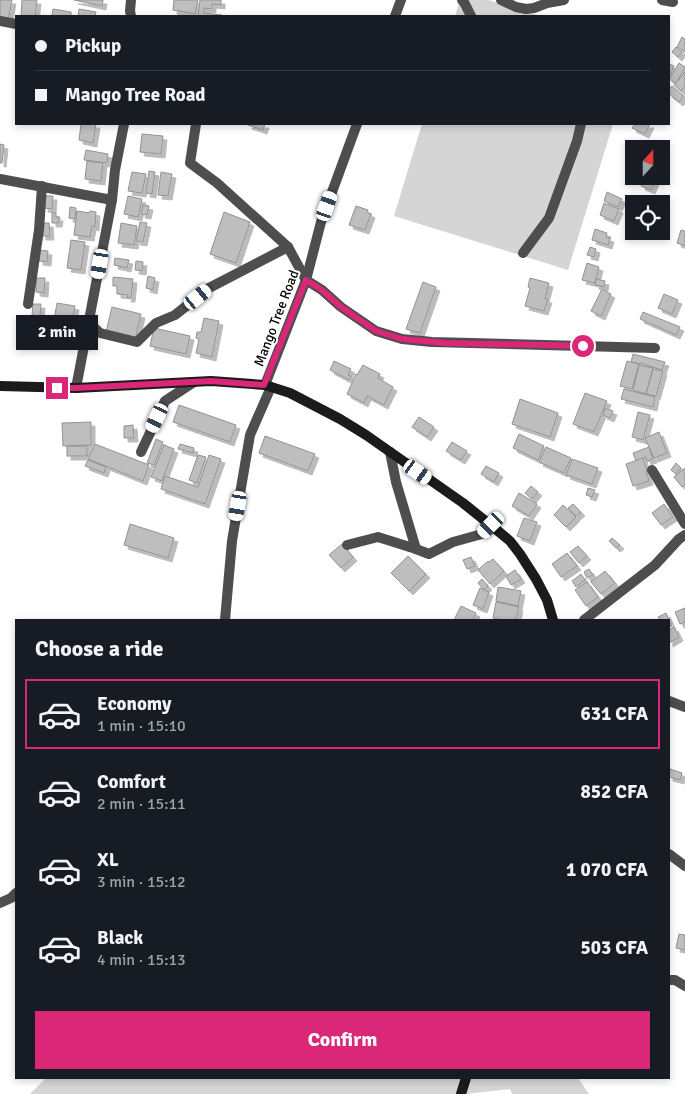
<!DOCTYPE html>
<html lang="en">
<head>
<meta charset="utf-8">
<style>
  :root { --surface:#171b24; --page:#242831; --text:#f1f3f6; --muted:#9ea1a6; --line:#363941; --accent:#db2777 }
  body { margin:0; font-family:Signika,sans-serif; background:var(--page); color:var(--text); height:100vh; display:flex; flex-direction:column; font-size:19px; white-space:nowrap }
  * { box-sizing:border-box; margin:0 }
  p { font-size:16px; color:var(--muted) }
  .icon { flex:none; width:28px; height:28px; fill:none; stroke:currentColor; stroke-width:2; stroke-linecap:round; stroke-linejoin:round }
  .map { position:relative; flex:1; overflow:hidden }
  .drawer { position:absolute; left:15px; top:619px; width:655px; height:460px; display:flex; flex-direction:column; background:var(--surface); border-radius:0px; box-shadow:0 2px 8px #0003 }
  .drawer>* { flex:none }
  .guide { position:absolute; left:15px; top:15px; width:655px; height:110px; border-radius:0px; box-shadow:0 2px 8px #0003; display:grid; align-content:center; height:110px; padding:0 20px; background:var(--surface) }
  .needle { width:32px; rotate:21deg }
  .buttons { position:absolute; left:625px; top:140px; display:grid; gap:10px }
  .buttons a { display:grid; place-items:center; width:45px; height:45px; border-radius:0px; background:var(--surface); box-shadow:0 2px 8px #0003; font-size:25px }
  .end { position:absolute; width:22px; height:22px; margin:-11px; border:6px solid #db2777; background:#fff; box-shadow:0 0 0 2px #fff }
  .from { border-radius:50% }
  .bubble { position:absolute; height:35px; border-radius:0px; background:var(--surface); box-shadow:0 2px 8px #0003; font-size:16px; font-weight:800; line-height:35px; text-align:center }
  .car { position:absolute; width:15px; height:30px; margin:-15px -8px; border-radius:6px; box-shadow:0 0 4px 1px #0007; background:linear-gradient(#fff 24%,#345 0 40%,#fff 0 76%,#345 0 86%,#fff 0) }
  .guide b { display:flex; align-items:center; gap:18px; height:48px; font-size:19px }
  .guide b+b { border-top:1px solid var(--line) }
  .guide i { width:12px; height:12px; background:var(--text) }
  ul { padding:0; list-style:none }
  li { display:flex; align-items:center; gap:15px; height:70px; margin:0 10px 8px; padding:0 10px; border:2px solid transparent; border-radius:0px }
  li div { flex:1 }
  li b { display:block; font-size:19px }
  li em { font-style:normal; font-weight:800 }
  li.on { border-color:var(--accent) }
  li>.icon { width:45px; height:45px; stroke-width:1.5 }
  h2 { padding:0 20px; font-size:22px; line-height:60px }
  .action { display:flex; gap:10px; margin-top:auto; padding:10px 20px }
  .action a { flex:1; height:58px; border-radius:0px; background:var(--accent); color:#fff; font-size:20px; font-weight:800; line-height:58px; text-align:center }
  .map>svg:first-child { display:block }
  .green { fill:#d5d5d5 }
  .building { fill:#bebebe; stroke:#929292; filter:url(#shadow) }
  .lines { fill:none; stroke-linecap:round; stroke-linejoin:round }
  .street { stroke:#4e4e4e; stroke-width:10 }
  .secondary { stroke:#1b1b1b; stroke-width:10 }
  .route { stroke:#db2777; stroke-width:6 }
  .labels { text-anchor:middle; stroke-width:4; stroke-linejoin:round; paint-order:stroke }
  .street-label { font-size:14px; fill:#000; stroke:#fff }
</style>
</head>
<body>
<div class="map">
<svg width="685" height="1094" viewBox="0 0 685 1094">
  <defs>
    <filter id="shadow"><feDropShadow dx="4" dy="4" stdDeviation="0" flood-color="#0004"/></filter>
  </defs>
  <rect width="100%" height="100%" fill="#fff"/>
  <g class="green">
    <path d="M460 0H488L540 16H455Z"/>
    <path d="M422 124H613L568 270 394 216Z"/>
    <path d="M46 1078H578L589 1094H512L510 1089 465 1094H30Z"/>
  </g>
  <g class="building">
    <path d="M0 0H12L8 21 0 19Z"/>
    <path d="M22 0H37L35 16H21Z"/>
    <path d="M74 0H103L102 6Z"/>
    <path d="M174 0H198L195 14 173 10Z"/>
    <path d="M200 0H221V5L212 4V9L204 8V13L222 15 221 16H198Z"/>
    <path d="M53 9 71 12V16H52Z"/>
    <path d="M79 9 96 12 95 16H78Z"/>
    <path d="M682 37 685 39V51L677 47Z"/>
    <path d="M676 47 682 52 678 57 672 52Z"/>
    <path d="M679 63 685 67V68L676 83 669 79Z"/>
    <path d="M669 64 674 66 669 79Z"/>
    <path d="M685 72V86L681 91 674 85Z"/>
    <path d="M672 86 684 96 679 102 669 94V89Z"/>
    <path d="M81 124H96L93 143 79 140Z"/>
    <path d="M248 124H265L263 130 248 125Z"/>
    <path d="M635 124H650L645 134 632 128Z"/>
    <path d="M142 134 163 136 161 154 140 152Z"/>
    <path d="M0 144 4 145 2 163H0Z"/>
    <path d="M86 150 108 154 107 163 84 160Z"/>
    <path d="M87 161 103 163 101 181 85 179Z"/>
    <path d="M149 171 155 172 152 194 146 193Z"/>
    <path d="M132 172 146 174 142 193 128 191Z"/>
    <path d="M161 172 172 174 168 196 158 195Z"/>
    <path d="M648 176H657L651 190 641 186 644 179 647 180Z"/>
    <path d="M607 192 622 199 618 207 604 201Z"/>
    <path d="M45 196H53L52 209 44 208Z"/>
    <path d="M128 196 142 199 138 217 124 214Z"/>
    <path d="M604 203 619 209 614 221 600 215Z"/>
    <path d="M143 205 149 206 147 215 141 214Z"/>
    <path d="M356 206 368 210 367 212 371 214 365 230 349 225Z"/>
    <path d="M70 207 76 208 75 219 69 218Z"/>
    <path d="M77 211 89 213 90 211 96 212 95 227 92 226 90 237 74 235Z"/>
    <path d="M52 212 56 213V217H59L58 223H52Z"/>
    <path d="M224 212 250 222 236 263 210 254Z"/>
    <path d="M140 222 147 223 143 242 136 241Z"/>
    <path d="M42 223H49L50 236H42Z"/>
    <path d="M121 223 137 226 134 245 118 243Z"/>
    <path d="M595 229 607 233 606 237 610 238 608 245 592 240Z"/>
    <path d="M681 230 685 231V246L677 243Z"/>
    <path d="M71 240 85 242 81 270 67 268Z"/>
    <path d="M590 247 596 249 594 257 587 255Z"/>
    <path d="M39 250 48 251 47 262 39 261Z"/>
    <path d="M115 258 129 260 127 268 114 265Z"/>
    <path d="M136 261 143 262 142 271 135 270Z"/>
    <path d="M587 263 599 267 595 283 582 280Z"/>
    <path d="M148 276 155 278 153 290 146 288Z"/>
    <path d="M113 277 133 279 131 298H127L128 295 117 294V286H113Z"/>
    <path d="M36 278H45L44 293 36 292Z"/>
    <path d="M530 278 549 283 545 299H548L544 311 525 306 530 288 528 287Z"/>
    <path d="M596 279 605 281 604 287 595 285Z"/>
    <path d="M423 282 436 287 420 333 406 329Z"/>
    <path d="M602 289 611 294 601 316 591 311Z"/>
    <path d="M664 294 678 300 672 314 658 308Z"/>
    <path d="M57 303 75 306 71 329 53 326Z"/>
    <path d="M33 304H41L40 316 32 315Z"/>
    <path d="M112 307 141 314 135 340 106 332Z"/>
    <path d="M643 312 680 327 676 335 640 319Z"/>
    <path d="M204 318 219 321 212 357 196 353 199 339 196 338 197 332H201Z"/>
    <path d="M52 328 66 331 65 339 51 337Z"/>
    <path d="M154 328 190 336 186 354 150 346Z"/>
    <path d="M633 354 665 362 662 370 640 363V364L631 362Z"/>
    <path d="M334 361 351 369 348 375 351 376 349 380 330 370Z"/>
    <path d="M627 361 639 364 632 389 620 386Z"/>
    <path d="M363 365 380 374 378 378 393 387 384 405 367 396 364 403 347 394 356 374 357 375Z"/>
    <path d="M639 365 653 368 646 394 633 390Z"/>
    <path d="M653 369 663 371 656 396 646 394Z"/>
    <path d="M624 389 655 397 653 407 621 399Z"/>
    <path d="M585 393 607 401 594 432 573 424Z"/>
    <path d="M520 399 558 413 550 437 512 424Z"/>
    <path d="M179 405 236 425 230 442 173 422Z"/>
    <path d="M605 408 613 411 610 418 603 415Z"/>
    <path d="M638 412 650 415 643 440 632 437Z"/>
    <path d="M419 417 434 427 427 437 412 427Z"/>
    <path d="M91 422V445L63 446 62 423Z"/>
    <path d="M133 425 134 438H124V426Z"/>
    <path d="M659 432 667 453 654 458 645 438Z"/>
    <path d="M519 434 544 446 538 460 513 448Z"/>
    <path d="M265 436 315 454 308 471 259 453Z"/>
    <path d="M156 439 163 442 154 465 147 463Z"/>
    <path d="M452 442 467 451 461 460 446 451Z"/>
    <path d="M95 444 149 465 143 481 88 459Z"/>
    <path d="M180 444 194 448 193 453 178 449Z"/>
    <path d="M164 445 174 449 162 481 151 477Z"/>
    <rect x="67" y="446" width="20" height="10"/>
    <path d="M546 447 571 458 564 473 539 462Z"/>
    <path d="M649 447 653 459 647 461 646 457 636 461 633 453Z"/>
    <path d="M198 455 206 457 197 483 189 480Z"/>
    <path d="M209 455 221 459 205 504 161 489 165 476 198 487Z"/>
    <path d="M643 458 647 471H646L649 481 633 486 626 464Z"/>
    <path d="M572 459 598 468 592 484 566 475Z"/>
    <path d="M88 460 106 467 104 473 85 466Z"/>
    <path d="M676 463 681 468 676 474 671 470Z"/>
    <path d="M486 466 499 473 494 482 481 474Z"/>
    <path d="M685 468V485L682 487 674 477Z"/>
    <path d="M531 486 538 492 532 499 525 493Z"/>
    <path d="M588 488 595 490 592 497 586 495Z"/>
    <path d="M519 493 537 504 529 516 512 506Z"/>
    <path d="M573 504 581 512 576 516 568 508Z"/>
    <path d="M664 504 673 517 661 525 652 513Z"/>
    <path d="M563 505 576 517 566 527 554 515Z"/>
    <path d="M524 518 537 522 530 541 517 536Z"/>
    <path d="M130 524 174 538 168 558 124 545Z"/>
    <path d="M612 538 620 545 616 548 609 541Z"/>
    <path d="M342 544 353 557 341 568 329 555Z"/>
    <path d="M578 546 587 556 579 563 570 552Z"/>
    <path d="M567 553 577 566 561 577 552 564Z"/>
    <path d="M408 556 426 574 409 591 391 573Z"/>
    <path d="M471 557 475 566 467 569 463 560Z"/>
    <path d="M493 559 504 571 490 584 478 570 488 561 489 562Z"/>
    <path d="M589 569 593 575 587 578 584 572Z"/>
    <path d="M515 570 521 579 511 585 506 576Z"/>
    <path d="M605 571 615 583 601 594 591 582Z"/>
    <path d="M581 574 585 580 576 587 572 581Z"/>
    <path d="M482 579 488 586 484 590 478 583Z"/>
    <path d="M587 582 598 597 586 606 575 590Z"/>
    <path d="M498 587 521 591 518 606 496 601Z"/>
    <path d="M480 588 489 592 483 609 473 605Z"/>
    <path d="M496 602 519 607 516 620H503L493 618Z"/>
    <path d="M461 606 476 613 473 620H454Z"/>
    <path d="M685 608V622L680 624 675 612Z"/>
    <path d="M666 613 672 626 669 627V620H660L658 617Z"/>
    <path d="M674 627 679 637 669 643V630Z"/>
    <path d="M670 769 682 773 680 780 669 777Z"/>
    <path d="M679 934 685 935V950L676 948Z"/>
  </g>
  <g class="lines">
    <g class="street">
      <path d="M462 0 465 4 471 16"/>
      <path d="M501 0 516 7 526 9 534 8 547 3 564 0"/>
      <path d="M662 0 673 2"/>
      <path d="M131 16 130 11 131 0"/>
      <path d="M395 16 401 0"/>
      <path d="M0 21 16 24"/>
      <path d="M196 124 190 163 217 183 288 247 306 280 322 290 341 307 376 331 402 339 432 342 655 348"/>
      <path d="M0 179 112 200"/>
      <path d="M523 253 549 218 577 141 581 124"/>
      <path d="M28 304 39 230 42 186"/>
      <path d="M89 323 100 333 137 342 156 323 175 315 209 288 288 247"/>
      <path d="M265 385 306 280 321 222 357 124"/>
      <path d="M76 388 112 200 115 170 124 124"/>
      <path d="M141 452 165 401 194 382"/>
      <path d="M390 452 396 482 416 549 429 554 453 542 482 534 491 525"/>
      <path d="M652 470 685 524"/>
      <path d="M347 545 378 537 416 549"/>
      <path d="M225 620 232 541 250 435 271 387"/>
      <path d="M584 620 655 565 679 539 685 535"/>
      <path d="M669 701 685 707"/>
      <path d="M669 854 685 866"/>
      <path d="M0 903 11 898 16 893"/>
      <path d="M669 980H675L685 986"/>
    </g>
    <g class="secondary">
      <path d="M0 386 76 388 211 381 265 385 290 393 340 419 366 435 463 503 498 531 510 541 520 554 536 579 547 600 553 620"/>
      <path d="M461 1094 466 1078"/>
    </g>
  </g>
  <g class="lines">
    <path class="route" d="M57 388H76L211 381 264 385 306 280 322 290 341 307 376 331 402 339 446 343 583 346"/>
  </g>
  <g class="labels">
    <g class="street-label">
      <text transform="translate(276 318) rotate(-69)" y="5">Mango Tree Road</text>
    </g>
  </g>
</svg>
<div class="buttons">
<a><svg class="needle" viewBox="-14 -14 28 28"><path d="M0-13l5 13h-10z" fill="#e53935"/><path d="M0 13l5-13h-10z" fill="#9ea1a6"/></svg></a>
<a><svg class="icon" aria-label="locate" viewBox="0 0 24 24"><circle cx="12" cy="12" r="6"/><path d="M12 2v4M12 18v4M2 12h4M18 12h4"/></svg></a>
</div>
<i class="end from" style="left:583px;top:346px"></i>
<i class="end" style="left:57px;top:388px"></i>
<div class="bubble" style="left:16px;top:315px;width:82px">2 min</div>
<i class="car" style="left:327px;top:206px;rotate:19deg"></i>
<i class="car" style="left:100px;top:264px;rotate:190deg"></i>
<i class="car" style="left:198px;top:297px;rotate:51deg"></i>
<i class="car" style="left:157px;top:418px;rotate:205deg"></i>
<i class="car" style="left:418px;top:472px;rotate:125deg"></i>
<i class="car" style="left:238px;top:506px;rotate:190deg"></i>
<i class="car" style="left:491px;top:525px;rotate:225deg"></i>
<div class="guide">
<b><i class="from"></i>Pickup</b>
<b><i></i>Mango Tree Road</b>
</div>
<section class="drawer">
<h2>Choose a ride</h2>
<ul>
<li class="on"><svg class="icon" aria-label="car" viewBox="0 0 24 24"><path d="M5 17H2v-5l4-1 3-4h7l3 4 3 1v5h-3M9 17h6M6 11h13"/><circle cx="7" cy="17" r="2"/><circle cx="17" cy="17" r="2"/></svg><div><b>Economy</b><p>1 min · 15:10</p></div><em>631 CFA</em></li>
<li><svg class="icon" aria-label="car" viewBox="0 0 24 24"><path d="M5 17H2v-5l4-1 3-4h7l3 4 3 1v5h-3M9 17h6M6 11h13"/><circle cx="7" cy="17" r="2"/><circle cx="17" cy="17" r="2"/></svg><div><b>Comfort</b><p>2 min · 15:11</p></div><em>852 CFA</em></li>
<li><svg class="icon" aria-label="car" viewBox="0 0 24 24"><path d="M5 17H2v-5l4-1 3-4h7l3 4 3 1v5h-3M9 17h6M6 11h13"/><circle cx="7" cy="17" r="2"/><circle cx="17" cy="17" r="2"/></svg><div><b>XL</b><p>3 min · 15:12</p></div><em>1 070 CFA</em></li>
<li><svg class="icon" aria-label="car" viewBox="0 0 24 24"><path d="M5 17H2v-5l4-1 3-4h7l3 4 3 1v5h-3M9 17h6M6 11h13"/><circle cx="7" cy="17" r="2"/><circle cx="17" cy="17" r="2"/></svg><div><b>Black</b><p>4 min · 15:13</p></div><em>503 CFA</em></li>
</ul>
<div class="action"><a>Confirm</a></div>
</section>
</div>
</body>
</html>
